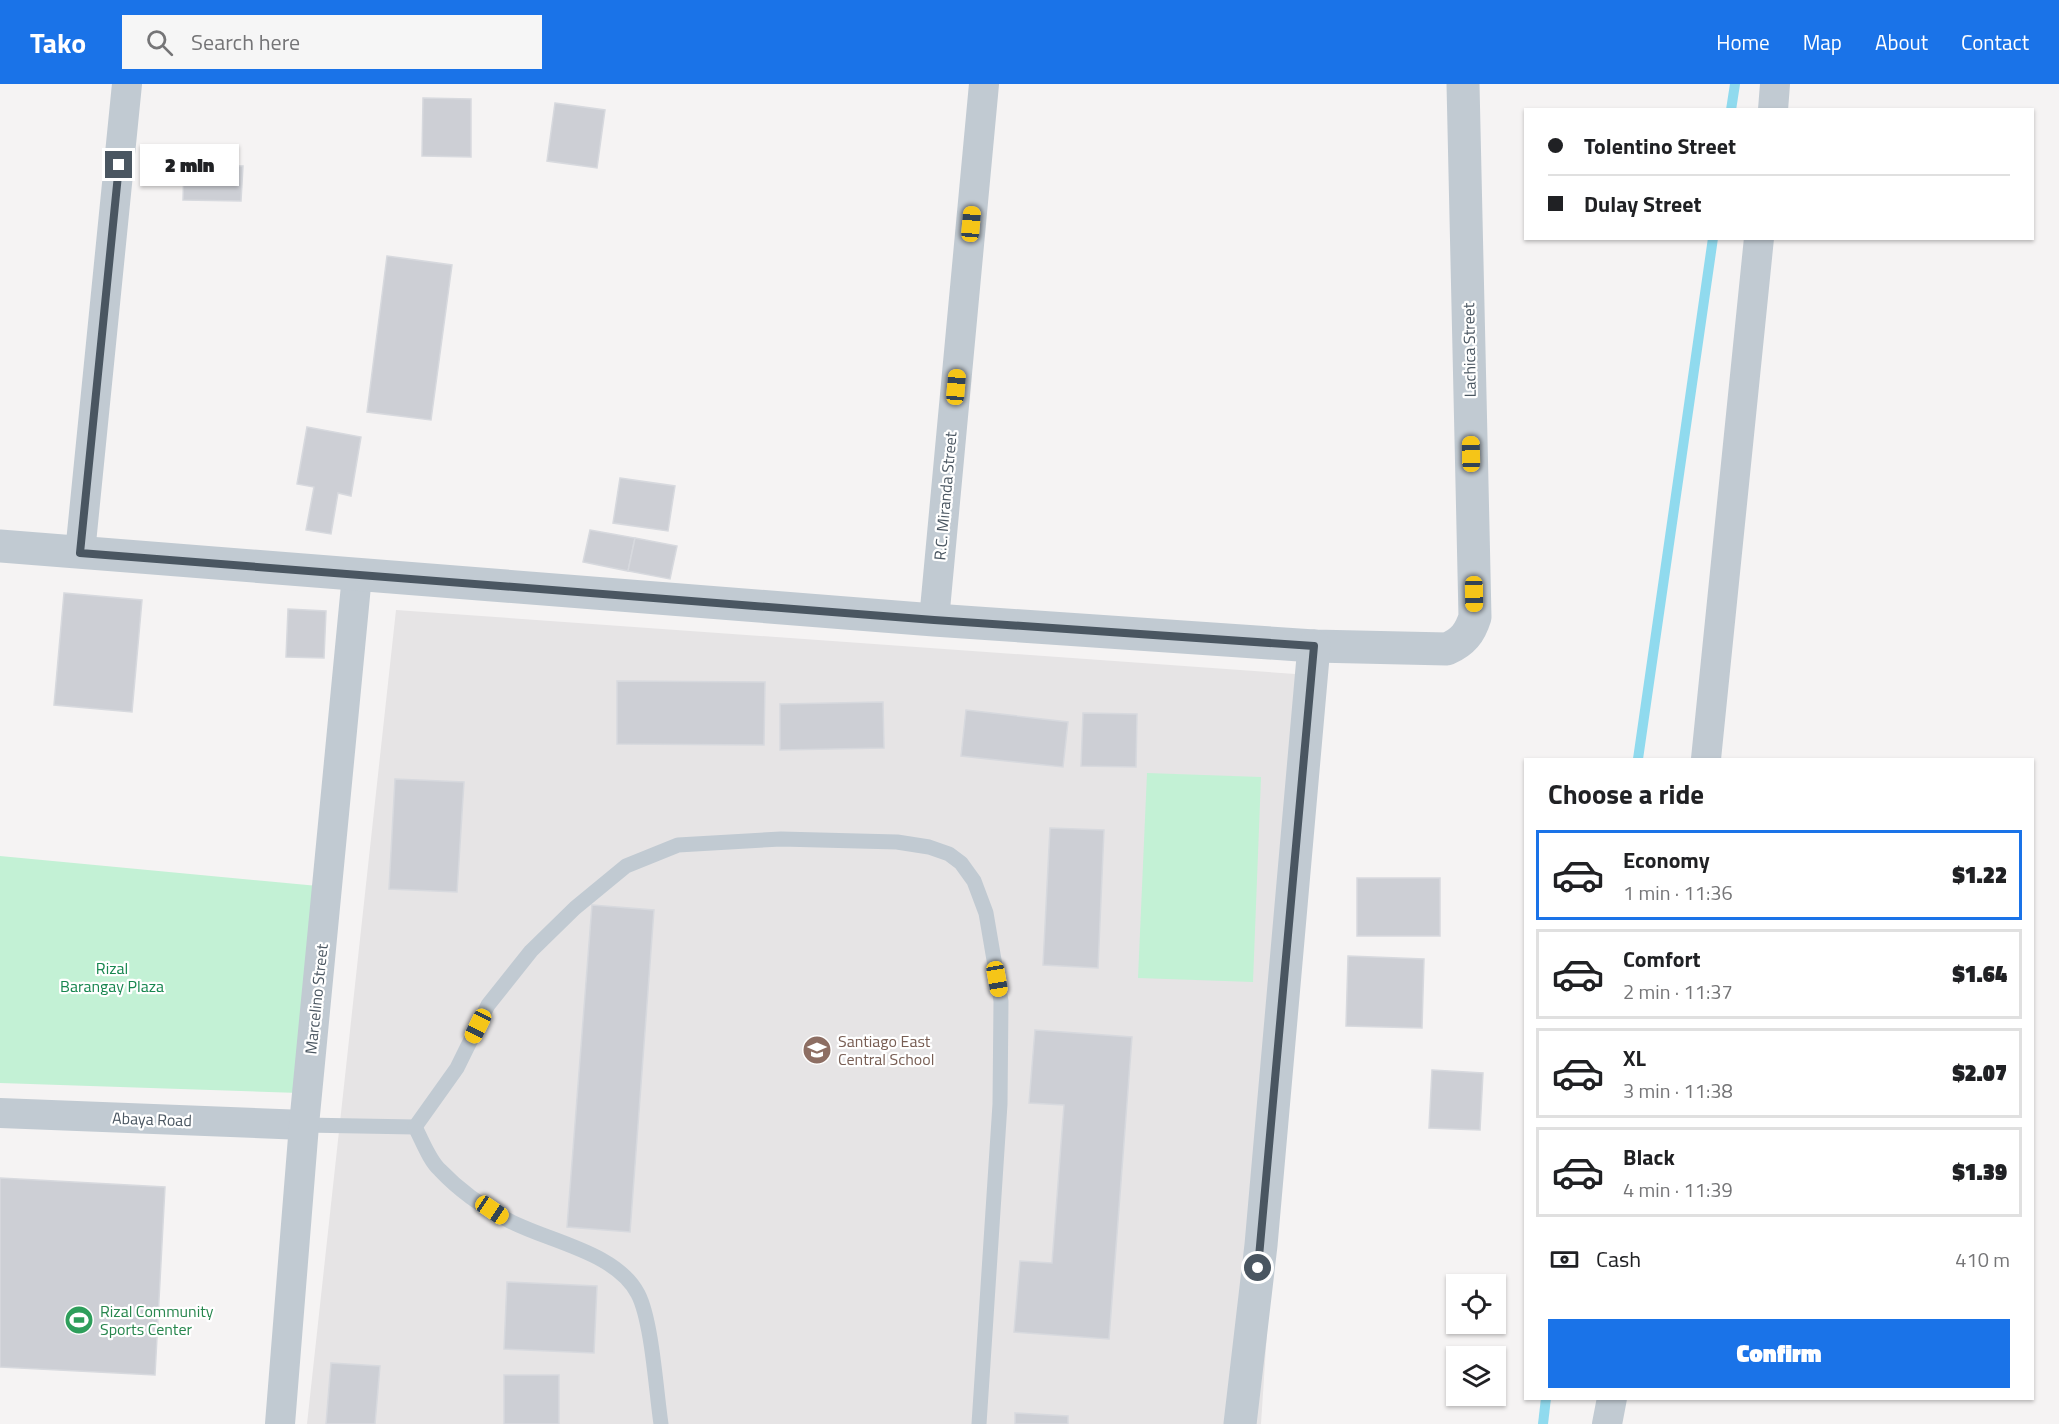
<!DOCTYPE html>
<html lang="en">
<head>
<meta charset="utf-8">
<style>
  :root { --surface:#fff; --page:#f6f6f6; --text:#202124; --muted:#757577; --line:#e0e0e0; --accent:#1a73e8 }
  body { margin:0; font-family:"Titillium Web",sans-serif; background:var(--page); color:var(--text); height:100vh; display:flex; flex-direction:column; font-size:22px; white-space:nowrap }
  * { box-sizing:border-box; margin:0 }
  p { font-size:20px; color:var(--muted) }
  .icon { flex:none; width:33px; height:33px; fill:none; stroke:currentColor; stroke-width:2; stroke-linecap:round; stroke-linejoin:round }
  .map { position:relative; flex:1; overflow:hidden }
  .drawer { position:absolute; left:1524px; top:674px; width:510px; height:642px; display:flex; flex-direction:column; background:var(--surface); border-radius:0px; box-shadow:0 2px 4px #0004 }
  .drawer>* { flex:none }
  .top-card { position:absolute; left:1524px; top:24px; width:510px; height:132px; border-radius:0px; box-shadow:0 2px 4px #0004; display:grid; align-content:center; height:132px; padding:0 24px; background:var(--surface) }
  .fabs { position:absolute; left:1446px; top:1190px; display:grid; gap:12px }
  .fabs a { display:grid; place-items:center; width:60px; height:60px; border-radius:0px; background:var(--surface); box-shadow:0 2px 4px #0004; font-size:30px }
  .end { position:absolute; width:27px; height:27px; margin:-14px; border:8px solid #4a5661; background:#fff; box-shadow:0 0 0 3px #fff }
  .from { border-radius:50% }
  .bubble { position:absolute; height:42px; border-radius:0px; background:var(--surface); box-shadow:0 2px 4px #0004; font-size:20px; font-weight:800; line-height:42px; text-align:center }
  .car { position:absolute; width:18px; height:36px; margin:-18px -9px; border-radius:8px; box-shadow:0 0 4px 2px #0007; background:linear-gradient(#f5c518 24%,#345 0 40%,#f5c518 0 76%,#345 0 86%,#f5c518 0) }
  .top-card b { display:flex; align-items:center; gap:21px; height:57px; font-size:22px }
  .top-card b+b { border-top:2px solid var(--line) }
  .top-card i { width:15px; height:15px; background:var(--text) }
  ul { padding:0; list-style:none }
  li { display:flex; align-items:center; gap:18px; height:90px; margin:0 12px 9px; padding:0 12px; border:3px solid var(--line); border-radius:0px }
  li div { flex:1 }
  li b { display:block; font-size:22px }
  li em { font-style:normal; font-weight:800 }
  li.selected { border-color:var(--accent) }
  li>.icon { width:54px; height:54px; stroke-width:1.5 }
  h2 { padding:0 24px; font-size:27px; line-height:72px }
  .pay { display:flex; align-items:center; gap:15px; height:66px; padding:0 24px; font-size:22px }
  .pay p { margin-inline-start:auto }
  .action { display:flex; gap:12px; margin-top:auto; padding:12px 24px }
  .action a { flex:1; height:69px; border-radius:0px; background:var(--accent); color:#fff; font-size:24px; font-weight:800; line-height:69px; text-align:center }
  header { display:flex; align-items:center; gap:36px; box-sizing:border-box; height:84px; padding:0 30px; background:var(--accent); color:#fff }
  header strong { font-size:28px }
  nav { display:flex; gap:33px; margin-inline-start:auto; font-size:21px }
  .search { width:420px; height:54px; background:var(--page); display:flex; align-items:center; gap:15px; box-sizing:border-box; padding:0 21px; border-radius:0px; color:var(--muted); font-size:22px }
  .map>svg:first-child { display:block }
  .education { fill:#e6e4e5 }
  .green { fill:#c3f1d5 }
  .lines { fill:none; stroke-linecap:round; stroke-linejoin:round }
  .stream { stroke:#90daee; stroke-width:10 }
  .building { fill:#cdcfd5; stroke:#d7d9de; stroke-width:1.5 }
  .service { stroke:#c1cad2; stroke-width:15 }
  .minor { stroke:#c1cad2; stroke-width:30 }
  .tertiary { stroke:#c1cad2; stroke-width:33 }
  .route { stroke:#4a5661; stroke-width:8 }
  .labels { text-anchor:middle; stroke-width:4.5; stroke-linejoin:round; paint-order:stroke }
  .street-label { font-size:16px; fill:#4a5661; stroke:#fff }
  .park-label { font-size:16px; fill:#17864f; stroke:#fff }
  .education-label { font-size:16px; fill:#785e54; stroke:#fff; text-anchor:start }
  .leisure-label { font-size:16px; fill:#27864d; stroke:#fff; text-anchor:start }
</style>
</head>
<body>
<header>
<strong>Tako</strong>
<div class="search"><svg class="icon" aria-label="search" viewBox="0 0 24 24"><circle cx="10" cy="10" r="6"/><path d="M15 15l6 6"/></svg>Search here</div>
<nav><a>Home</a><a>Map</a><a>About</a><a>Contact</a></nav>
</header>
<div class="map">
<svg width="2059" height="1340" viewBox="0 0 2059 1340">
  <rect width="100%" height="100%" fill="#f5f3f3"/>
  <path class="education" d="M396 526 1310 591 1261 1340H307Z"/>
  <g class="green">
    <path d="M1147 689 1261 693 1253 898 1138 894Z"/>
    <path d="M0 772 318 802 299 1009 0 999Z"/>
  </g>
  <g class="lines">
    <g class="stream">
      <path d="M1731 26 1735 0"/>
      <path d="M1638 675 1713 154"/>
      <path d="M1543 1340 1546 1314"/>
    </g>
  </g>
  <g class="building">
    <path d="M423 14 471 15V73L422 72Z"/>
    <path d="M555 19 605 26 597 84 547 77Z"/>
    <path d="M184 81 243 82 241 117 183 116Z"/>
    <path d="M387 172 452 181 431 336 367 328Z"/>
    <path d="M307 343 361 353 351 412 338 409 331 450 306 446 314 403 297 400Z"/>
    <path d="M620 394 675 402 668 447 613 439Z"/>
    <path d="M590 446 635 454 628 487 583 478Z"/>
    <path d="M635 454 677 462 670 495 628 487Z"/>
    <path d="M64 509 142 516 132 628 54 621Z"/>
    <path d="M288 525 326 527 324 574 286 573Z"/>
    <path d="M617 597 765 598 764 661 617 660Z"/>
    <path d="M883 618 884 664 780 666V620Z"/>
    <path d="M966 626 1068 638 1063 683 961 672Z"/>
    <path d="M1083 629 1137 630 1136 683 1081 682Z"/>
    <path d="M395 695 464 698 457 808 389 805Z"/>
    <path d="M1050 744 1104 746 1098 884 1043 881Z"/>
    <rect x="1357" y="794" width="83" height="58"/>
    <path d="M592 821 654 826 630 1148 567 1143Z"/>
    <path d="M1348 872 1424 875 1422 944 1346 942Z"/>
    <path d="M1035 946 1132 953 1109 1255 1014 1248 1020 1177 1052 1179 1064 1021 1029 1019Z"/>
    <path d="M1432 986 1483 989 1480 1046 1429 1044Z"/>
    <path d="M0 1094 165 1103 155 1291 0 1283Z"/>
    <path d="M507 1198 597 1202 594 1269 504 1265Z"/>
    <path d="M331 1279 380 1282 375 1340H326Z"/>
    <rect x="504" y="1291" width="55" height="49"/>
    <path d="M1015 1329 1068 1332V1340H1015Z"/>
  </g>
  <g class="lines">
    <g class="service">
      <path d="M304 1041 415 1043 457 984 488 921 531 867 575 824 626 782 678 761 781 755 897 758 929 763 949 770 961 779 974 797 986 829 1001 917 1000 1020 979 1340"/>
      <path d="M415 1043C422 1056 429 1076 440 1086 458 1105 483 1123 506 1135 545 1157 616 1167 638 1210 652 1237 656 1307 661 1340"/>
    </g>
    <g class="minor">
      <path d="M1773 26 1775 0"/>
      <path d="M80 469 127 0"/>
      <path d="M934 536 984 0"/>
      <path d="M1706 675 1759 154"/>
      <path d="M0 1029 304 1041"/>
      <path d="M280 1340 304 1041 357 491"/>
      <path d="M1607 1340 1612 1314"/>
    </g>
    <g class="tertiary">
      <path d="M0 462 934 536 1314 562 1447 565C1463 558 1470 549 1475 533L1463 0"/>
      <path d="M1240 1340 1261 1161 1314 562"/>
    </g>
  </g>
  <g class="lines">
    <path class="route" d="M119 81 80 469 934 536 1314 562 1258 1184"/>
  </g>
  <defs>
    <g id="school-disc" transform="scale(1.5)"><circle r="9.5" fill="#8d6e63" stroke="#fff"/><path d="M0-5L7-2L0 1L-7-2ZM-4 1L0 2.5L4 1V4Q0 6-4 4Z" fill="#fff"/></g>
    <g id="stadium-disc" transform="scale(1.5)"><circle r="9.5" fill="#2e9e5b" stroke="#fff"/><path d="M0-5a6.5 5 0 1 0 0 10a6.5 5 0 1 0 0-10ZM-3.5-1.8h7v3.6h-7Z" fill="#fff"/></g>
  </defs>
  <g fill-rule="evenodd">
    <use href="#school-disc" x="817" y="966"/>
    <use href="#stadium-disc" x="79" y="1236"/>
  </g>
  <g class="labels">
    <g class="street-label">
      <text transform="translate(1469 266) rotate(-91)" y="6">Lachica Street</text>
      <text transform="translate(945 412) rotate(-85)" y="6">R.C. Miranda Street</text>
      <text transform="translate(316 915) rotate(-84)" y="6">Marcelino Street</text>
      <text transform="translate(152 1035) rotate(2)" y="6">Abaya Road</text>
    </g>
    <g class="park-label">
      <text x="112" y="890">Rizal<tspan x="112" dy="18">Barangay Plaza</tspan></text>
    </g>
    <g class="education-label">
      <text x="838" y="963">Santiago East<tspan x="838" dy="18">Central School</tspan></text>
    </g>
    <g class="leisure-label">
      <text x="100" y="1233">Rizal Community<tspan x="100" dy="18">Sports Center</tspan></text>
    </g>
  </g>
</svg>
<div class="fabs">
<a><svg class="icon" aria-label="locate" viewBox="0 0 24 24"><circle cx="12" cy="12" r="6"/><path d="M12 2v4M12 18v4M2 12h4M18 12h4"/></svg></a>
<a><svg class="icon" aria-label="layers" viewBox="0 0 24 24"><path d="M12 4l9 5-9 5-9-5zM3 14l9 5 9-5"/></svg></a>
</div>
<i class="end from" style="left:1258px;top:1184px"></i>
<i class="end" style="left:119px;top:81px"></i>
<div class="bubble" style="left:140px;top:60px;width:99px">2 min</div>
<i class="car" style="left:971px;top:140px;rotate:5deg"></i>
<i class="car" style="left:956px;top:303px;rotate:5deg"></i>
<i class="car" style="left:1471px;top:370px;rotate:359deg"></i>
<i class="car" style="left:1474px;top:510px;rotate:179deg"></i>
<i class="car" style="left:997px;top:895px;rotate:170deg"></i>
<i class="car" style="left:478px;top:942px;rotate:206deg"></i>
<i class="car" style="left:492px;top:1126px;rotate:124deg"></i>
<div class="top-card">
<b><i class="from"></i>Tolentino Street</b>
<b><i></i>Dulay Street</b>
</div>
<section class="drawer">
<h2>Choose a ride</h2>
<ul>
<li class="selected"><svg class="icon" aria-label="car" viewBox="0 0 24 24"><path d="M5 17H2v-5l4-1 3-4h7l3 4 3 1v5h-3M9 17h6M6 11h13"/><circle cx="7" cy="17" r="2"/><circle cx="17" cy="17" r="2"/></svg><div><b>Economy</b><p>1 min · 11:36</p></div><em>$1.22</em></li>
<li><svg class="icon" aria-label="car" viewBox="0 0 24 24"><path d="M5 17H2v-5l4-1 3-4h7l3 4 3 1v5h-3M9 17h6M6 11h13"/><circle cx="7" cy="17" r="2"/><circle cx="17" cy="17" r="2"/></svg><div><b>Comfort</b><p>2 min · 11:37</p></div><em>$1.64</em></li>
<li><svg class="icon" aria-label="car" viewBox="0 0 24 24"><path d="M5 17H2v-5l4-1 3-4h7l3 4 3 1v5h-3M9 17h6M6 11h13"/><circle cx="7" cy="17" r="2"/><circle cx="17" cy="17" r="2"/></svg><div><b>XL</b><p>3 min · 11:38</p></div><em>$2.07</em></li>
<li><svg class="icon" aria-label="car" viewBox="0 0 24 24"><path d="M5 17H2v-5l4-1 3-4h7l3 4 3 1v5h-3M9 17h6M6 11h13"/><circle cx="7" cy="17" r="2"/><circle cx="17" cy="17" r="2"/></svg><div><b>Black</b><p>4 min · 11:39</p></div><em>$1.39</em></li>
</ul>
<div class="pay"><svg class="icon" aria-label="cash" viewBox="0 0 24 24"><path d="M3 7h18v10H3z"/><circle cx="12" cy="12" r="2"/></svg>Cash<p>410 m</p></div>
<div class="action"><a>Confirm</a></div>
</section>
</div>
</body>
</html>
